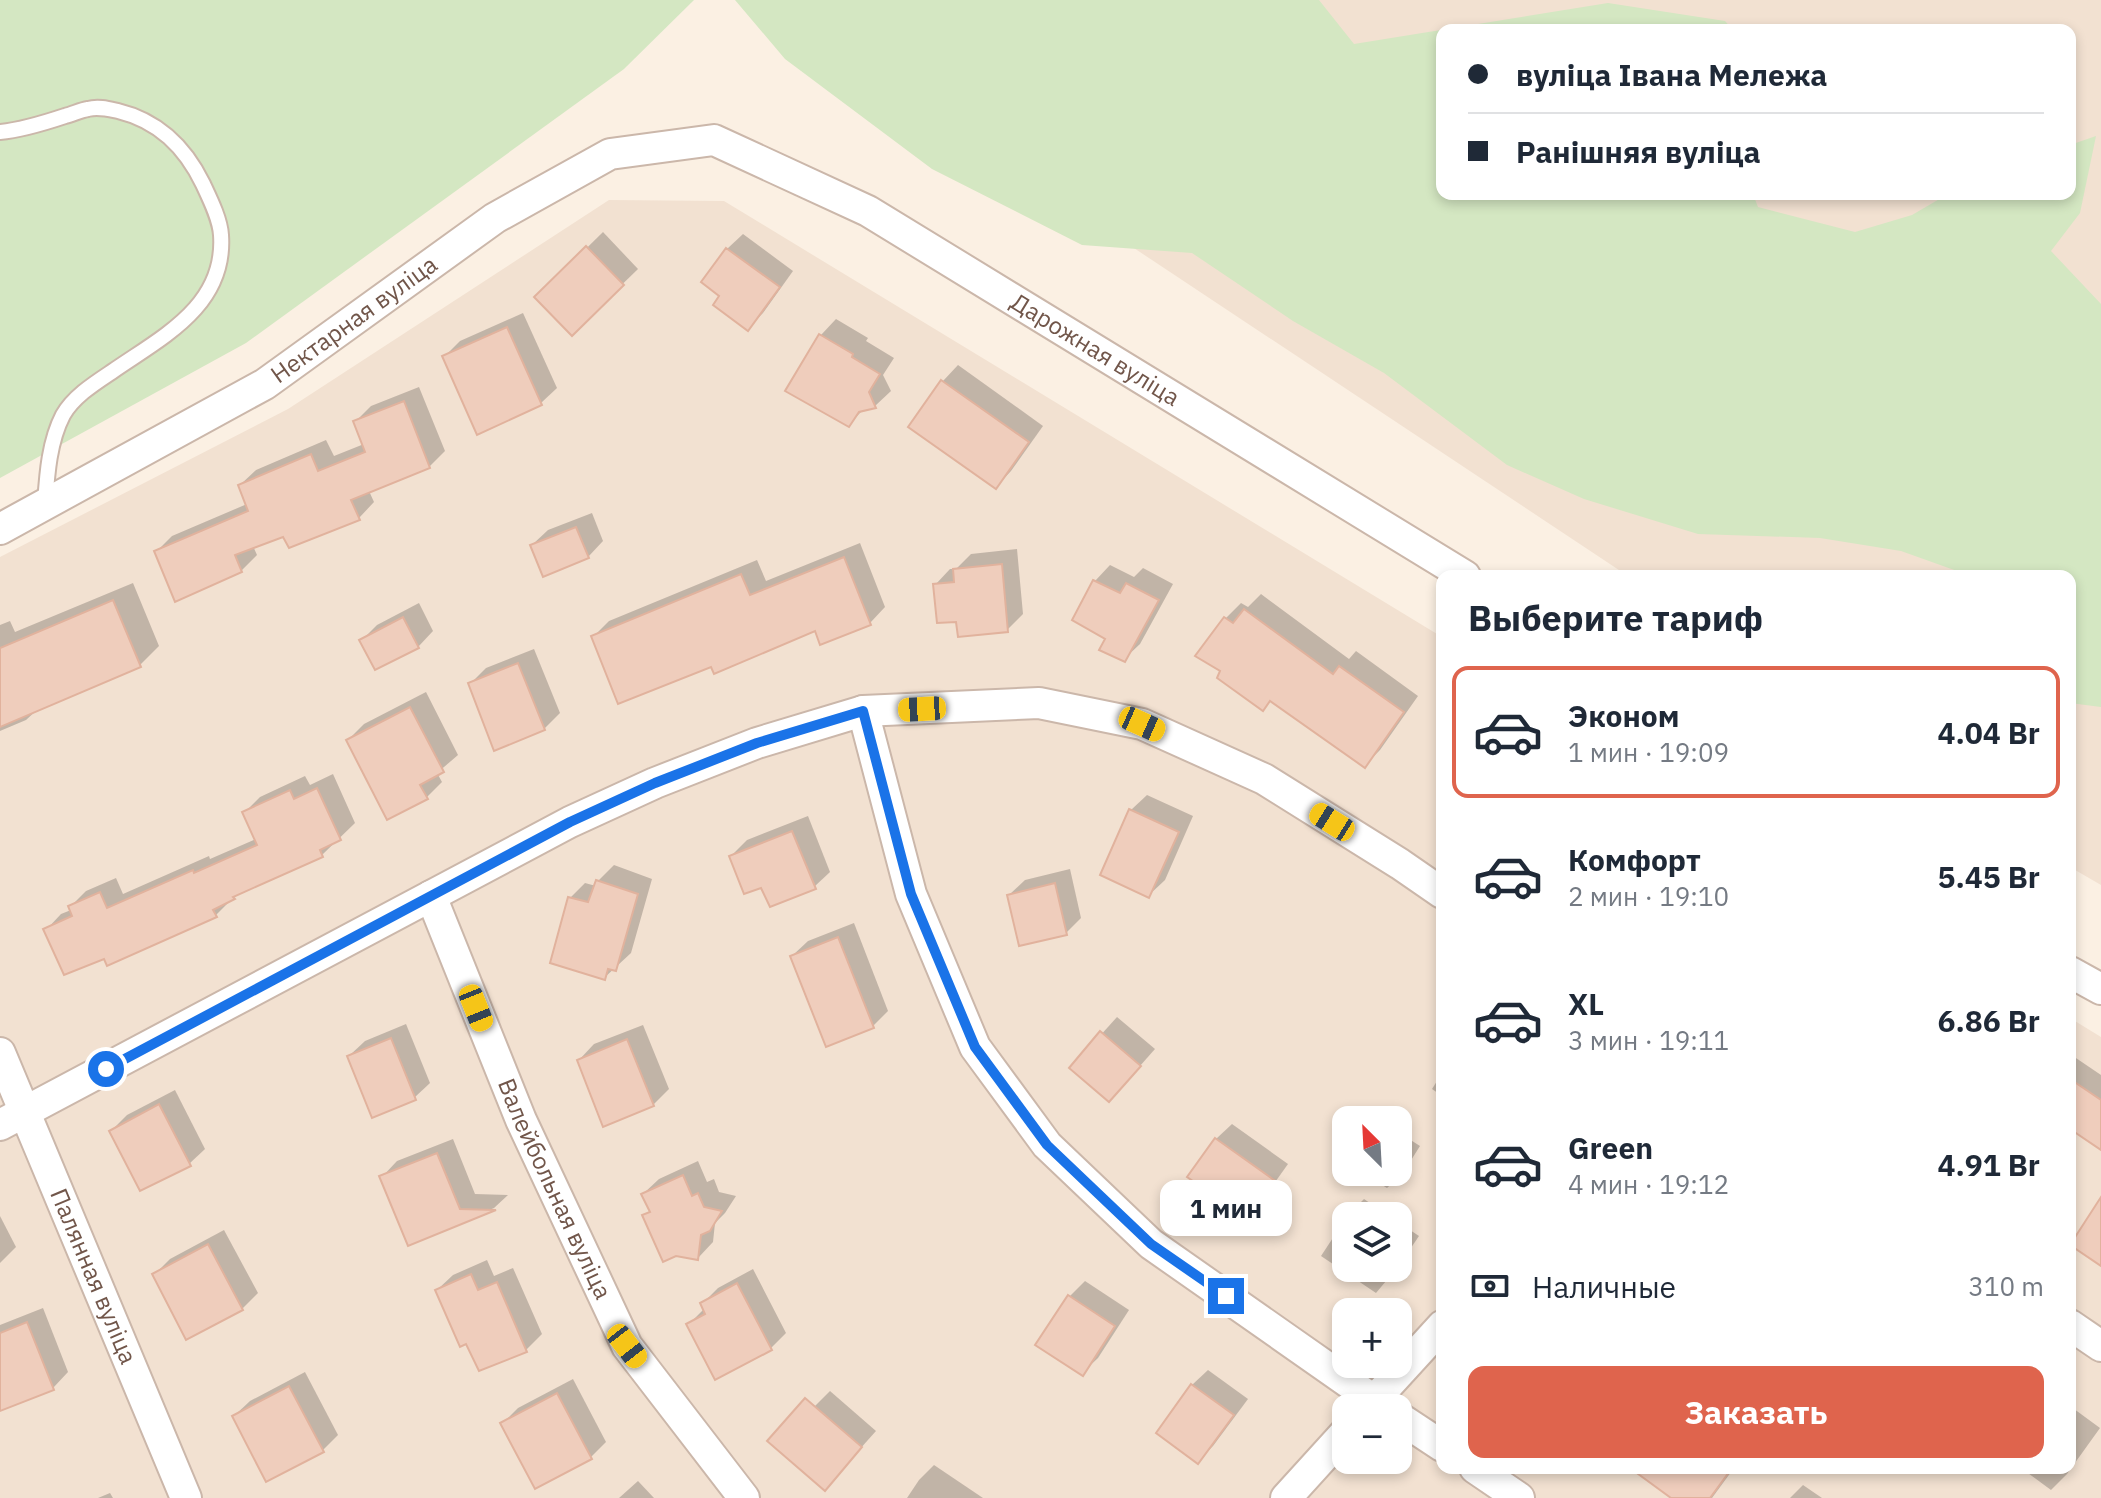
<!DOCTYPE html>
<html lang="ru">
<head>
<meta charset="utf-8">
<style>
  :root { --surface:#fff; --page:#f2f2f3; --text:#1f2937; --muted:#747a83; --line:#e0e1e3; --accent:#df644d }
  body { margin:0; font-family:"IBM Plex Sans",sans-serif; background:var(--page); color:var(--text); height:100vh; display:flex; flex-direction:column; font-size:30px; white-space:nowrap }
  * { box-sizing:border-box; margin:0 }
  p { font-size:26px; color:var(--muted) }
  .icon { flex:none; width:44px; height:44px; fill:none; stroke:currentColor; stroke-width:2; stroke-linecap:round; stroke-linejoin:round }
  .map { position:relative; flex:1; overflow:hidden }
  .panel { position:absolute; left:1436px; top:570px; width:640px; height:904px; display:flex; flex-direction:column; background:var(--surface); border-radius:16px; box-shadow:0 4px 12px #0003 }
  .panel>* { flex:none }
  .top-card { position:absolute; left:1436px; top:24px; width:640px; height:176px; border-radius:16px; box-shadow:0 4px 12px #0003; display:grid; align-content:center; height:176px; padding:0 32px; background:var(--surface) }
  .needle { width:52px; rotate:336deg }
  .controls { position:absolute; left:1332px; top:1106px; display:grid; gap:16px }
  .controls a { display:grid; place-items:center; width:80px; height:80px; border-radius:16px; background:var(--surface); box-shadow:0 4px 12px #0003; font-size:40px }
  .end { position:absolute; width:36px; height:36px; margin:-18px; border:10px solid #1a73e8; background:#fff; box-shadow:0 0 0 4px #fff }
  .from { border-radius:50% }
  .bubble { position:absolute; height:56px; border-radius:16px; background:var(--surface); box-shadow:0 4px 12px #0003; font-size:26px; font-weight:700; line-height:56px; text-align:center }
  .car { position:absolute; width:24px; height:48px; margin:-24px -12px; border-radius:10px; box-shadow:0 0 6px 2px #0007; background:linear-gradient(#f5c518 24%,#345 0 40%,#f5c518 0 76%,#345 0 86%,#f5c518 0) }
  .top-card b { display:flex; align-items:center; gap:28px; height:76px; font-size:30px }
  .top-card b+b { border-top:2px solid var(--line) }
  .top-card i { width:20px; height:20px; background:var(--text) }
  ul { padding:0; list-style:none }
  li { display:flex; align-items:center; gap:24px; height:132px; margin:0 16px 12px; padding:0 16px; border:4px solid transparent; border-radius:16px }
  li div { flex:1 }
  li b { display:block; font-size:30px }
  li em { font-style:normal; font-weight:700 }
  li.on { border-color:var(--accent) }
  li>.icon { width:72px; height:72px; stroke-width:1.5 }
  h2 { padding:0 32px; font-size:36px; line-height:96px }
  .pay { display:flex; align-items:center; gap:20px; height:88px; padding:0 32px; font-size:30px }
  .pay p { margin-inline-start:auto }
  .cta { display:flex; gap:16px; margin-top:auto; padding:16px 32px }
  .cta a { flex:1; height:92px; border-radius:16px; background:var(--accent); color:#fff; font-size:32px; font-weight:700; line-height:92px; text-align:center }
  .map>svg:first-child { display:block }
  .residential { fill:#f2e1d1; fill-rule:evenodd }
  .green { fill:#d4e7c2 }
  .shadow { fill:#0003 }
  .building { fill:#efcdbc; stroke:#e1b29d; stroke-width:2 }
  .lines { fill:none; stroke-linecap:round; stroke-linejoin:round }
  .service-casing { stroke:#cbb7aa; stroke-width:18 }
  .minor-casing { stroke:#cbb7aa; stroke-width:34 }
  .service { stroke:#fff; stroke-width:14 }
  .minor { stroke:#fff; stroke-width:30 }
  .route { stroke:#1a73e8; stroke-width:10 }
  .labels { text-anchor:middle; stroke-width:7; stroke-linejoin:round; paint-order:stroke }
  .street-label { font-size:24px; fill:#71564a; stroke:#fef4e8 }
</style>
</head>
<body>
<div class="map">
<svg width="2101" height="1498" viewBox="0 0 2101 1498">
  <rect width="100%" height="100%" fill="#fbf0e3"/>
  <g class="residential">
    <path d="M780 0H2101V885L2070 867V576H1628L801 27ZM1442 30H2070V194H1442Z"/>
    <path d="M609 200 724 201 1442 637V1468H2070V1018L2101 1037V1498H0V557L288 409ZM1346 1120H1398V1172H1346ZM1346 1216H1398V1268H1346ZM1346 1312H1398V1364H1346ZM1346 1408H1398V1460H1346Z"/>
  </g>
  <g class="green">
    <path d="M0 0H694L624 69 246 343 0 478Z"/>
    <path d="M735 0H1319L1354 44 1608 3 1725 21 1733 30H1442V194H1753L1758 207 1855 232 1912 215 1948 194H2070V145L2096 136 2080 213 2051 251 2101 304V707L2070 703V576H1971L1901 551 1820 538 1698 534 1584 499 1507 465 1384 373 1293 321 1192 253 1082 245 932 169 785 59Z"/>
  </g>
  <g class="shadow">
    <path d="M603 232 638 269 572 333 537 297Z"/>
    <path d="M743 234 793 271 763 313 748 328 722 295 727 249Z"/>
    <path d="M523 313 557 388 541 403 444 357 460 341Z"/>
    <path d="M836 319 868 338 866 341 894 358 883 375 891 391 875 406 864 409 848 425 788 390 821 335Z"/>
    <path d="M958 365 1043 426 1011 471 996 487 911 426 943 381Z"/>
    <path d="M419 387 445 451 429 467 369 491 374 502 359 518 284 534 253 546 257 555 241 571 156 552 172 536 247 504 240 485 256 470 326 440 334 456 364 444 355 422 371 406Z"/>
    <path d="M592 513 603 541 588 557 532 545 548 530Z"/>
    <path d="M860 543 885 607 870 623 816 628 712 664 593 637 609 621 757 560 766 581Z"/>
    <path d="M1017 549 1023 614 1007 630 958 620 935 585 950 569H956L971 554Z"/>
    <path d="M1110 565 1134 577 1143 568 1173 584 1140 644 1124 659 1108 638 1074 619 1095 581Z"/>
    <path d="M133 583 159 646 140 665 38 709 26 720 0 731V625L10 621 15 632Z"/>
    <path d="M1261 594 1349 659 1356 651 1418 696 1380 750 1365 765 1271 699 1198 655 1226 618 1241 603 1248 607Z"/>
    <path d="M419 603 433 631 418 647 362 640 377 625Z"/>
    <path d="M534 649 560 713 544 729 470 684 486 668Z"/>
    <path d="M426 692 458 755 437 773 442 782 426 798 348 740 364 724Z"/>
    <path d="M333 774 355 823 322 855 239 892 216 915 105 956 46 930 61 914 71 910 70 907 86 891 116 878 123 894 209 856 210 859 256 839 244 813 260 797 305 776 310 785Z"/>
    <path d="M1147 795 1193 816 1165 880 1149 895 1131 810Z"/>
    <path d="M808 816 830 872 814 887 762 885 731 856 747 840Z"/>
    <path d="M614 865 652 879 631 953 604 978 570 898 585 883 596 886 598 881Z"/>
    <path d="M1070 869 1081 918 1066 933 1009 895 1025 880Z"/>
    <path d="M854 923 888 1011 873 1026 792 956 808 941Z"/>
    <path d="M1117 1017 1155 1049 1124 1084 1071 1068Z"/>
    <path d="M406 1024 430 1083 414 1098 349 1056 365 1041Z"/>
    <path d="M643 1025 669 1089 653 1105 579 1060 594 1044Z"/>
    <path d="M2070 1054 2101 1075V1141L2070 1127Z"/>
    <path d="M1442 1073V1096L1432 1089Z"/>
    <path d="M175 1090 205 1149 189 1164 111 1131 127 1115Z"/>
    <path d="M1232 1124 1288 1164 1258 1206 1243 1222 1216 1139Z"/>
    <path d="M1398 1132 1420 1146 1403 1173 1387 1188 1361 1172H1398Z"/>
    <path d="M453 1139 475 1194 508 1195 494 1208 409 1244 382 1177 397 1161Z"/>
    <path d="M698 1161 707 1182 714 1179 719 1192 736 1196 725 1213 715 1223 713 1242 698 1258 645 1216 651 1210 643 1194 659 1179Z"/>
    <path d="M1364 1199 1389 1216H1347Z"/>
    <path d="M0 1216 16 1247 0 1263Z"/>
    <path d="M1346 1218V1268H1397L1376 1293 1321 1256Z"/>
    <path d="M1398 1222 1419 1236 1398 1267Z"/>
    <path d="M224 1230 258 1293 242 1309 154 1275 170 1259Z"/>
    <path d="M487 1260 494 1276 513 1268 542 1334 526 1350 437 1290 453 1275Z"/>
    <path d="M753 1269 786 1333 771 1348 688 1325 705 1308 703 1303 718 1288Z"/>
    <path d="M1085 1281 1129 1310 1098 1358 1082 1373 1069 1297Z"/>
    <path d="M43 1308 68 1372 53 1388 0 1396V1325Z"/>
    <path d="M1208 1370 1248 1399 1213 1446 1198 1461 1192 1385Z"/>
    <path d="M305 1372 338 1435 323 1450 234 1416 250 1401Z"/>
    <path d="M573 1379 606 1442 591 1457 503 1423 518 1408Z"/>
    <path d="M830 1391 876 1431 825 1488 785 1454 815 1406Z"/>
    <path d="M2070 1406 2100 1428 2067 1474 2051 1490 2021 1468H2070Z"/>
    <path d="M934 1465 983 1498H907L919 1480Z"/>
    <path d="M1643 1468H1734L1712 1498H1674Z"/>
    <path d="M638 1481 654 1498H619Z"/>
    <path d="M1803 1485 1822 1498H1790Z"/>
    <path d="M110 1493 113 1498H98Z"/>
  </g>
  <g class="building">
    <path d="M586 246 624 285 572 336 534 297Z"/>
    <path d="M726 248 780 287 748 331 713 305 719 296 701 282Z"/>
    <path d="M507 327 542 405 477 435 442 356Z"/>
    <path d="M819 334 853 354 852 357 880 374 869 392 876 408 859 412 849 427 785 391Z"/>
    <path d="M941 380 1029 442 996 489 908 427Z"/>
    <path d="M404 401 430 468 351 500 360 520 289 548 283 537 235 555 242 572 175 602 154 551 248 511 238 485 311 454 318 471 365 452 353 421Z"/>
    <path d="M576 527 589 558 543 577 530 545Z"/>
    <path d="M844 557 871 625 820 645 815 631 714 674 711 667 618 704 591 636 741 574 750 595Z"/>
    <path d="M1002 564 1008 632 958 637 956 622 937 623 933 584 954 582 953 569Z"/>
    <path d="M1093 580 1120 593 1126 583 1159 600 1125 662 1099 650 1105 639 1072 620Z"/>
    <path d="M113 600 141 667 0 727V648Z"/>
    <path d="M1244 609 1333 674 1339 666 1404 712 1365 768 1270 701 1263 711 1217 678 1220 671 1195 656 1224 617 1233 623Z"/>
    <path d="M403 617 419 648 375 670 359 640Z"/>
    <path d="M518 663 545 730 494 751 468 683Z"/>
    <path d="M410 707 444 772 420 785 428 799 387 820 346 740Z"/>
    <path d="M317 788 341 840 320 850 323 857 233 897 235 899 213 910 217 917 107 966 104 959 64 975 43 929 72 916 68 906 100 892 107 908 193 870 194 873 257 845 242 812 290 790 294 799Z"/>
    <path d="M1129 809 1179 832 1149 898 1100 875Z"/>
    <path d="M792 831 816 889 770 907 761 888 744 894 729 856Z"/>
    <path d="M596 880 638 894 616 971 608 969 605 980 550 963 568 897 588 902Z"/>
    <path d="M1055 883 1067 935 1019 946 1007 895Z"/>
    <path d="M838 937 874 1028 826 1047 790 956Z"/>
    <path d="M1100 1031 1141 1066 1109 1102 1069 1068Z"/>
    <path d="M391 1038 416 1100 372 1118 347 1056Z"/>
    <path d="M627 1039 654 1106 603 1127 577 1060Z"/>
    <path d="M2070 1079 2101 1100V1150L2070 1129Z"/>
    <path d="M159 1104 191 1166 140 1191 109 1131Z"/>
    <path d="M1215 1138 1274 1180 1243 1224 1200 1193 1203 1188 1187 1177Z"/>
    <path d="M437 1153 460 1209 496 1210 408 1246 379 1176Z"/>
    <path d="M683 1175 692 1196 698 1193 704 1207 722 1211 710 1231 701 1235 698 1260 676 1256 663 1262 642 1215 650 1212 641 1194Z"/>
    <path d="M2101 1197V1266L2070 1245Z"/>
    <path d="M208 1244 243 1310 186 1340 152 1274Z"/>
    <path d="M471 1274 478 1290 497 1282 527 1352 479 1371 466 1344 460 1347 435 1290Z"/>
    <path d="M737 1283 772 1350 715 1380 686 1324 705 1314 700 1303Z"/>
    <path d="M1068 1295 1115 1326 1083 1376 1035 1345Z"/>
    <path d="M27 1322 54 1390 0 1411V1333Z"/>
    <path d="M1191 1384 1234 1415 1198 1464 1156 1433Z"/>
    <path d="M289 1386 324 1452 266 1482 232 1416Z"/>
    <path d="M557 1393 592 1459 535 1489 500 1423Z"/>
    <path d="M805 1398 862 1447 825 1491 767 1441Z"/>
    <path d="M1630 1468H1732L1710 1498H1671Z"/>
  </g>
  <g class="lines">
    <g class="service-casing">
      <path id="service" d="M0 132C22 130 44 123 65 116 73 114 81 110 88 109 98 106 109 109 118 111 159 121 185 147 203 184 210 199 220 219 221 235 226 306 162 337 113 371 95 383 74 396 63 415 49 442 47 475 45 504"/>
    </g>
    <g class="minor-casing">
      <g id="minor">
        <path id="s1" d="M0 529 265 384 495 218 610 154 714 140 868 211 1465 576"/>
        <path d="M863 711 911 894 975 1047 1047 1145 1151 1244 1385 1408"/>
        <path id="s2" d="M431 896 521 1120 627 1346 744 1498"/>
        <path d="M2070 972 2101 989"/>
        <path id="s3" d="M0 1053 186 1498"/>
        <path d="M0 1125 570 822 655 783 757 743 863 711 1039 703 1142 724 1264 779 1400 864 1442 893"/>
        <path d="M2070 1325 2101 1346"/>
        <path d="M1367 1408 1442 1326"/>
        <path d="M1398 1417 1442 1446"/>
        <path d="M1475 1468 1519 1498"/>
        <path d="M1286 1498 1346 1432"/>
      </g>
    </g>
    <use href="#service" class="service"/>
    <use href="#minor" class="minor"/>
  </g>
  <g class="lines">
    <path class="route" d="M106 1069 570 822 655 783 757 743 863 711 911 894 975 1047 1047 1145 1151 1244 1226 1296"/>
  </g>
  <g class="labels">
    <g class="street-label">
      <text dy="8" stroke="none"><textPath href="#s1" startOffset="412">Нектарная вуліца</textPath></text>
      <text dy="8" stroke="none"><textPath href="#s1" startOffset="1258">Дарожная вуліца</textPath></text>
      <text dy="8" stroke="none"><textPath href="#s2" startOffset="318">Валейбольная вуліца</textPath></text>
      <text dy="8" stroke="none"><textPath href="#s3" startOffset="242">Палянная вуліца</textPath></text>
    </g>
  </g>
</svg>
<div class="controls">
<a><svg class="needle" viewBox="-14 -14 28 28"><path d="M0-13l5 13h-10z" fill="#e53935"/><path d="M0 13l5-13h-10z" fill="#747a83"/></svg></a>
<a><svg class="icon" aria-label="layers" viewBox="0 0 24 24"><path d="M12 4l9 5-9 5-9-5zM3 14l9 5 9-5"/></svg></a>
<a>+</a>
<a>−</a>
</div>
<i class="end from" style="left:106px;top:1069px"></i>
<i class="end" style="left:1226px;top:1296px"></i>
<div class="bubble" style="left:1160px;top:1180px;width:132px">1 мин</div>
<i class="car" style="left:922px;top:709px;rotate:267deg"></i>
<i class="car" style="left:1142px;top:724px;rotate:114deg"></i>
<i class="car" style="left:1332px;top:822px;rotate:302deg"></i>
<i class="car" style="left:476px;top:1008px;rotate:158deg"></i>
<i class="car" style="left:627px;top:1346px;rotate:142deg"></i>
<div class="top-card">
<b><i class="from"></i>вуліца Івана Мележа</b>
<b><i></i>Ранішняя вуліца</b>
</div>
<section class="panel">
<h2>Выберите тариф</h2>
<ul>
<li class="on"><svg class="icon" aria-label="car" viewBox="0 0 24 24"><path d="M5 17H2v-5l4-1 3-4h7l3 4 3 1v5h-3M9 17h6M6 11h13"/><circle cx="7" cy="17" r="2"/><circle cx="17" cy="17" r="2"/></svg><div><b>Эконом</b><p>1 мин · 19:09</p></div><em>4.04 Br</em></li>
<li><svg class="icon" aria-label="car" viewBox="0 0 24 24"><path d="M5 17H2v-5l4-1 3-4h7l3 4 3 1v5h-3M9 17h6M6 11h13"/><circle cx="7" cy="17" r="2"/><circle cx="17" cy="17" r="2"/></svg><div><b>Комфорт</b><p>2 мин · 19:10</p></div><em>5.45 Br</em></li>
<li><svg class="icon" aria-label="car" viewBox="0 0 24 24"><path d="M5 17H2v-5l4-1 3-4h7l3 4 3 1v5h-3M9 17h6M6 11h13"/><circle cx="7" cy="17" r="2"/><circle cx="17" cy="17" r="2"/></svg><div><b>XL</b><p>3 мин · 19:11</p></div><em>6.86 Br</em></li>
<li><svg class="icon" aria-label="car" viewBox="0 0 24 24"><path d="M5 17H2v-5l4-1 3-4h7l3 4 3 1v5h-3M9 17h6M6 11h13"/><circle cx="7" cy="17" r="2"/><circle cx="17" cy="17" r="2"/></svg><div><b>Green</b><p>4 мин · 19:12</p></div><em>4.91 Br</em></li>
</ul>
<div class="pay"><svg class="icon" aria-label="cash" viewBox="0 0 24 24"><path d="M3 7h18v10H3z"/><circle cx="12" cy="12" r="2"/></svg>Наличные<p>310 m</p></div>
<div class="cta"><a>Заказать</a></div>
</section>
</div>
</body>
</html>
